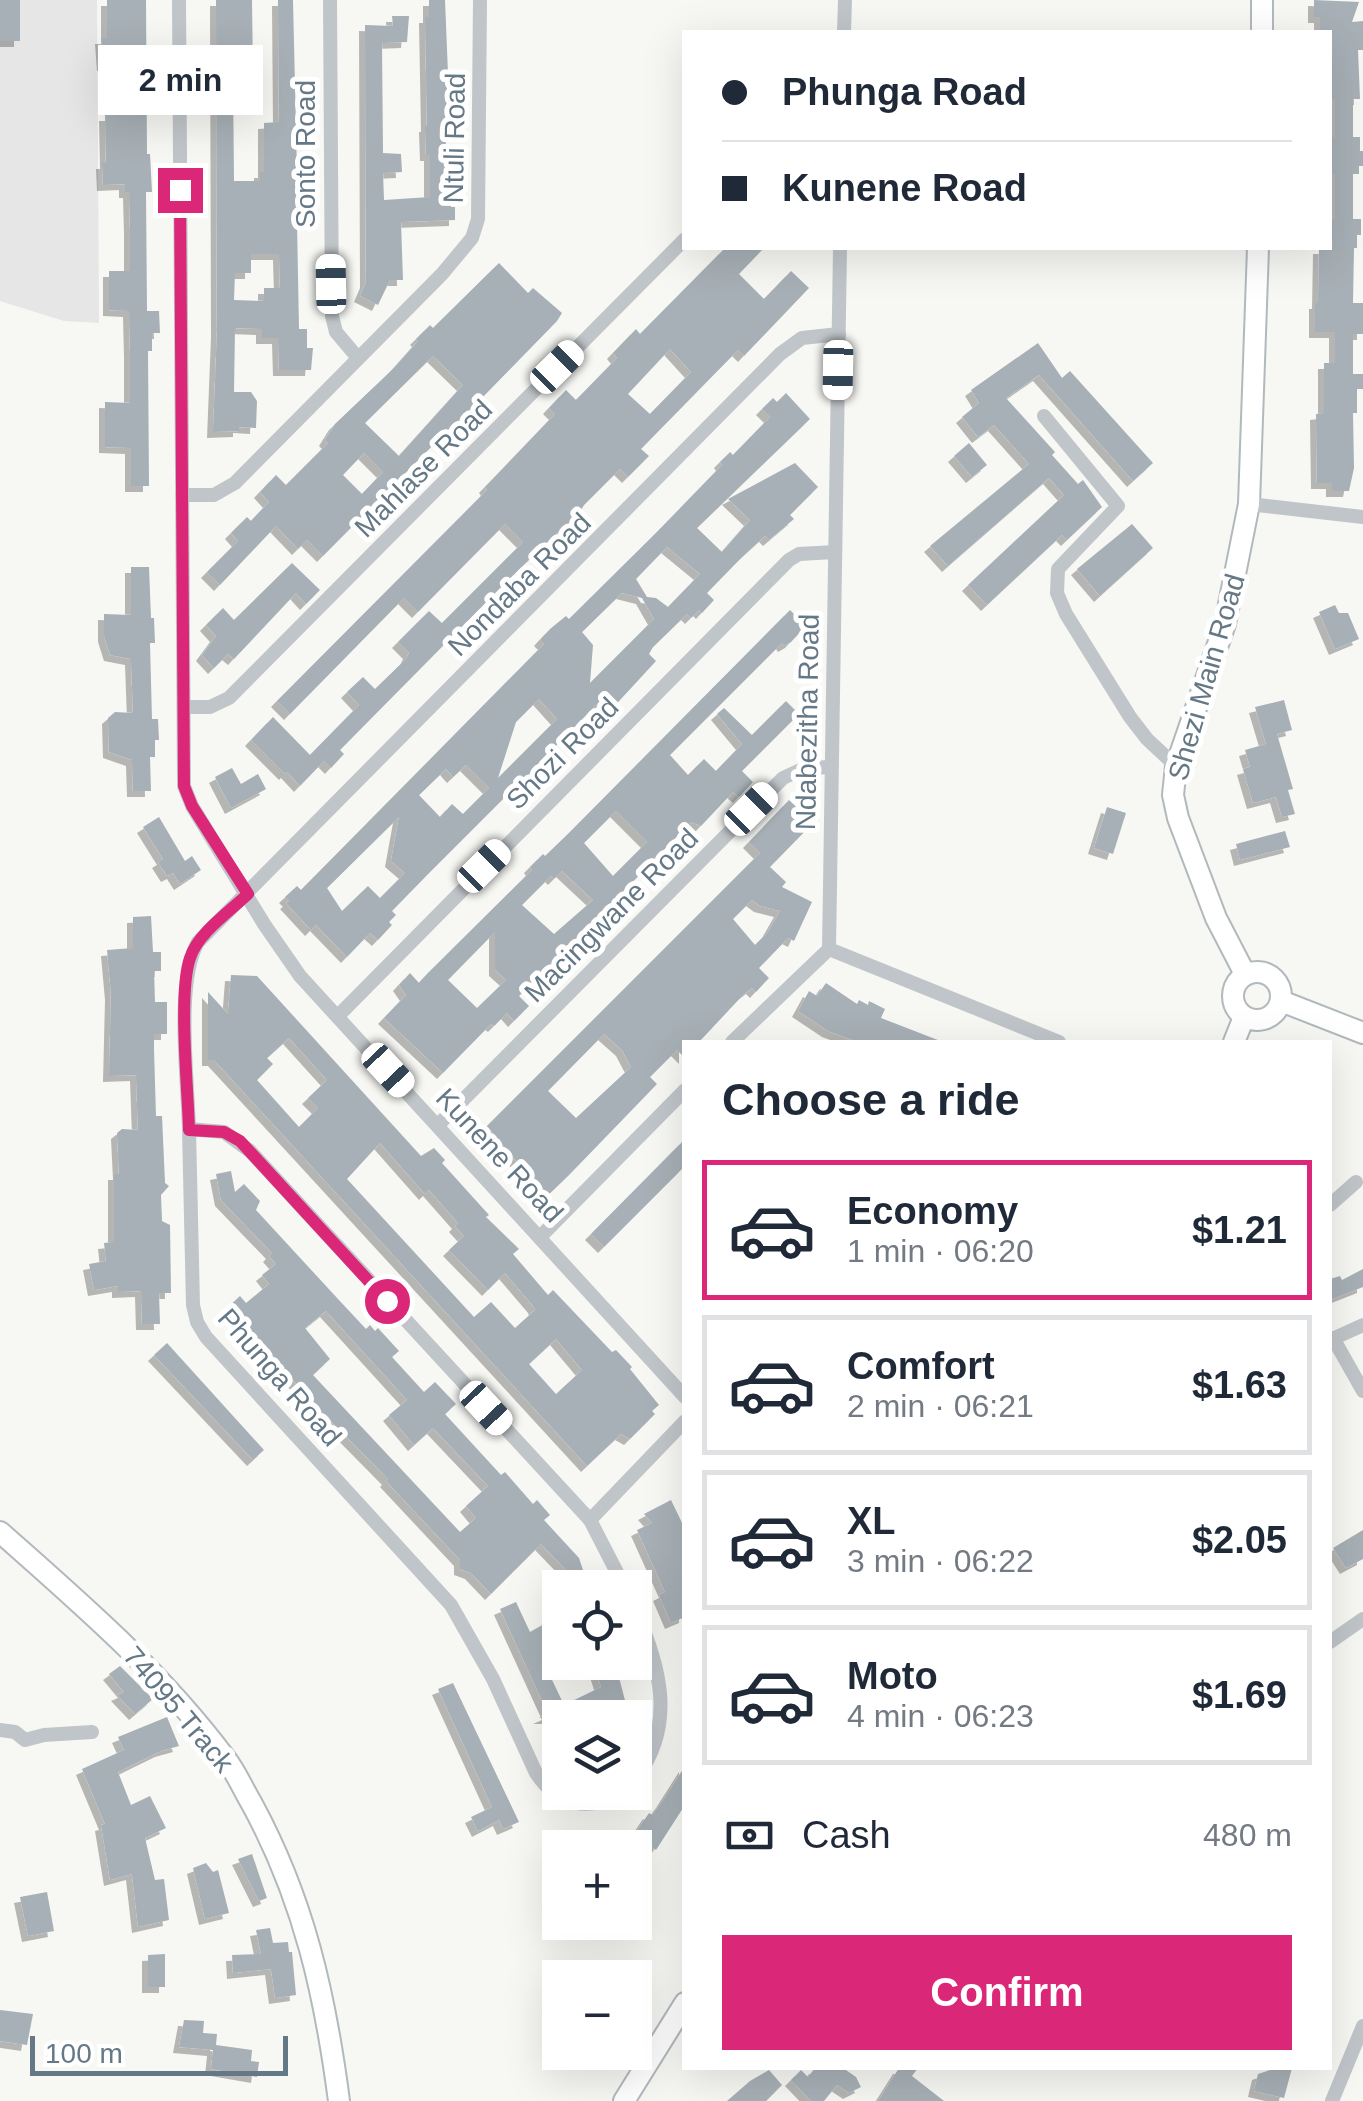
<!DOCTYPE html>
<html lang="en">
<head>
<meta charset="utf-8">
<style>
  :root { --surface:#fff; --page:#f6f6f7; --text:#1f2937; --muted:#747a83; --line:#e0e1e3; --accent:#db2777 }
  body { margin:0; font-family:Arial,sans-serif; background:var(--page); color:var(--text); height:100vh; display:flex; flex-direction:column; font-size:38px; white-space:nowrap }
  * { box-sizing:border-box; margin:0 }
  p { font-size:32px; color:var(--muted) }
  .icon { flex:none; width:55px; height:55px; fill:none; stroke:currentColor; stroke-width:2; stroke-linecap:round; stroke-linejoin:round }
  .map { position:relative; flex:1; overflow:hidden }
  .drawer { position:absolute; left:682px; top:1040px; width:650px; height:1030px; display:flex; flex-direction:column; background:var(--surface); border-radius:0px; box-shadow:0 10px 40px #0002 }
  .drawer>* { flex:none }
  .top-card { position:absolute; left:682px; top:30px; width:650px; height:220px; border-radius:0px; box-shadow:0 10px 40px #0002; display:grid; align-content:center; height:220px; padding:0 40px; background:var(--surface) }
  .fabs { position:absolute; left:542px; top:1570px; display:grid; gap:20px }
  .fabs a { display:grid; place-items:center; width:110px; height:110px; border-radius:0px; background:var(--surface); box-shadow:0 10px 40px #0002; font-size:50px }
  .scale { position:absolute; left:30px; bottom:25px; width:258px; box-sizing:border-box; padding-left:10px; border:5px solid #657886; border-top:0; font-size:28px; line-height:35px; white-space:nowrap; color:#657886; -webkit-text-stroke:8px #fff; paint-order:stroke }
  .end { position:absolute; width:45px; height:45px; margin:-22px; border:12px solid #db2777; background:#fff; box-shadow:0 0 0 5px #fff }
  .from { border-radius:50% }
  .bubble { position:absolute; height:70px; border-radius:0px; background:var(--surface); box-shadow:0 10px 40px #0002; font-size:32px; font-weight:700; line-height:70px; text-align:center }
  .car { position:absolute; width:30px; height:60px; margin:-30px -15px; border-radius:12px; box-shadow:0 0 8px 2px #0007; background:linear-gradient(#fff 24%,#345 0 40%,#fff 0 76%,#345 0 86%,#fff 0) }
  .top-card b { display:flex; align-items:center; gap:35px; height:95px; font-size:38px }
  .top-card b+b { border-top:2px solid var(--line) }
  .top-card i { width:25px; height:25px; background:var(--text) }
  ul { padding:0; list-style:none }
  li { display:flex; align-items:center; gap:30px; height:140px; margin:0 20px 15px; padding:0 20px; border:5px solid var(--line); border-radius:0px }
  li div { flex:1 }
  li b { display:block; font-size:38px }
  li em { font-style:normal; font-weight:700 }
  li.selected { border-color:var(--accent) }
  li>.icon { width:90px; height:90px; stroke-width:1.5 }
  h2 { padding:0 40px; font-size:45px; line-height:120px }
  .pay { display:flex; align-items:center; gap:25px; height:110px; padding:0 40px; font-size:38px }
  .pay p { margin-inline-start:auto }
  .primary-button { display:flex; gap:20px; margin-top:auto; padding:20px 40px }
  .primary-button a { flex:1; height:115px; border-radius:0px; background:var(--accent); color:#fff; font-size:40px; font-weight:700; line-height:115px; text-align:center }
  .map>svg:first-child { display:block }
  .built { fill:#e5e6e5 }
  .building { fill:#a7b0b6; fill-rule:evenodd; filter:url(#shadow) }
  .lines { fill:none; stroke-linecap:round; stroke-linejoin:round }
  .secondary-casing { stroke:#b2b9bd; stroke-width:24 }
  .street { stroke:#c0c5c9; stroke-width:14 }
  .secondary { stroke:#fff; stroke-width:20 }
  .route { stroke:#db2777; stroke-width:12 }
  .labels { text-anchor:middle; stroke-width:10; stroke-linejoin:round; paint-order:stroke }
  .street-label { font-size:28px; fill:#657886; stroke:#fff }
</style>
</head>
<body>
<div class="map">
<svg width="1363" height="2101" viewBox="0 0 1363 2101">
  <defs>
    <filter id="shadow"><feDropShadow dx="-6" dy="6" stdDeviation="0" flood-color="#0004"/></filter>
  </defs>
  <rect width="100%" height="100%" fill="#f7f7f4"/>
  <path class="built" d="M0 0H97L99 323 64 321 0 301Z"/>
  <g class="building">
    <rect x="0" y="0" width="20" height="41"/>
    <path d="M107 0H146L147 154H150L152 192H146L147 311H159L160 333H152V351H148L149 486H131V448L105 447V402L130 403V351L129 311 109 310V271H130V228L129 192H125V184L103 185 102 163H106L105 115H124V64L103 65 101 38H107Z"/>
    <path d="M216 0H252L253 76H233L234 181H260V172H264V123L279 122 278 0H293L297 172H302V221L297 222 299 329H307V348H313L311 370H279L278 338H262V329L235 328 234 392H251L257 401 256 428 239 427V431L213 432 217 331ZM251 254H279L280 288H264V301L234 300 235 273H251Z"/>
    <path d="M429 0H445L450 123H445L448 196 451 197V207H455V220L401 222 403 280H390L378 305 360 296 366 282 365 25 393 26 392 16H409L407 42 382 43 383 153 401 154 402 172 383 173 384 200 430 197V155H426L425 126H427L425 17H429Z"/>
    <path d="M1314 0 1359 2 1352 22 1363 21V50H1358L1360 99H1353V137H1360V151H1363V166H1359V174H1353V219H1361V235H1357V248H1354L1353 303H1363V334H1353V374H1363V389H1357V413H1353L1354 468 1349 491H1332V483H1317L1316 414 1324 413V363H1335V332H1315V303H1318L1319 248H1330V219H1335V174H1330V137H1335V99H1330V32H1320V17H1314Z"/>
    <path d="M725 248H764L739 274 764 299 791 271 809 288 744 356 738 350 641 449 649 456 628 477 620 469 584 505 580 512 585 516 564 537 558 532 506 582 340 750 344 754 331 768 324 761 300 786 287 772 285 774 251 740 273 717 310 755 359 705 347 692 363 677 375 689 406 659 409 653 398 642 429 611 442 623 523 542 505 524 418 612 404 598 290 714 277 701 487 490 485 487 555 414 549 408 566 390 576 400 617 358 613 353 636 329 640 334ZM670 349 691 372 650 414 628 394Z"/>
    <path d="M499 263 528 293 533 288 562 313 557 321 477 403 479 405 467 419 448 436 445 433 323 556 307 540 298 549 276 526 220 585 207 572 238 541 231 533 247 517 251 521 269 502 260 492 276 475 286 485 328 443 325 440 335 424 394 368 418 341 416 339 430 325 433 328ZM433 356 463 385 399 456 365 423ZM364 453 383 472 362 494 343 475Z"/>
    <path d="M1038 343 1062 378 1070 371 1153 463 1133 481 1039 375 1006 398 1055 452 1052 455 1078 484 1083 480 1102 507 1067 540 1062 535 987 605 968 585 1064 495 1049 478 948 566 930 546 1029 464 994 425 978 437 962 417 979 403 971 390Z"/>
    <path d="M786 393 810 419 697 528 722 552 750 520 728 499 795 463 818 487 790 515 794 519 769 540 765 536 742 557 707 593 714 600 702 613 699 610 691 618 687 614 653 647 649 654 656 661 609 712 599 702 537 765 544 772 522 794 519 791 514 796 510 792 431 871 392 911 396 915 389 922 392 925 378 940 370 933 347 957 316 925 311 930 286 903 289 901 285 897 297 886 301 890 544 644 540 640 550 629 566 616 569 619 659 530 722 465 720 462 730 452 733 455 770 417 762 409 773 398 777 402ZM667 547 700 574 668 607 656 598 647 597 636 579ZM622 593 642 598 654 619 590 683 593 645 582 632ZM539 699 557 719 498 778 516 722ZM466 765 489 788 463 814 452 804 440 817 419 795 446 769 453 777ZM399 817 391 861 405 873 380 898 368 886 342 911 327 888Z"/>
    <path d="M969 443 987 465 972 477 954 456Z"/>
    <path d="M1132 524 1153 548 1100 596 1077 569Z"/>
    <path d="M292 563 320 590 306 604 296 593 234 659 228 654 214 668 202 655 216 636 206 625 223 608 234 620Z"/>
    <path d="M131 567H149L151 618H154L155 643H150L152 719H158L159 740H155V757H150L151 791H133L132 760 109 752 108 718 115 712 133 713 131 659 110 655 104 636V614L131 615Z"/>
    <path d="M1335 605 1339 613H1348L1359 639 1335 649 1319 612Z"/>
    <path d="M790 610 806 626 791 642 784 646 782 643 670 755 688 775 704 759 716 771 742 744 717 714 724 708 752 735 786 701 799 714 742 771 753 782 739 797 733 792 701 826 691 822 620 895 623 898 573 942 571 946 576 951 559 968 556 966 545 977 541 974 519 996 529 1006 514 1021 507 1013 494 1026 491 1024 443 1073 384 1018 406 995 399 985 410 973 419 983 428 973 532 870 530 867 543 854 545 856 568 834ZM616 811 647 842 613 876 584 843ZM562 871 593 900 554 934 522 905 551 876 554 879ZM495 932V970L506 980 477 1008 448 980Z"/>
    <path d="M1284 700 1292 730 1277 734 1293 789 1288 790 1295 814 1282 817 1276 797 1253 803 1243 769 1250 767 1245 750 1266 744 1255 707Z"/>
    <path d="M232 768 241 784 258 774 266 789 231 808 215 777Z"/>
    <path d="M789 800 813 823 770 867 786 882 782 887 812 902 794 941 788 938 759 968 769 978 756 992 752 988 743 995 699 1042H685V1058L677 1050 650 1077 657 1084 569 1175 548 1195 542 1189 537 1193 523 1180 528 1175 487 1126 760 853 749 842ZM752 900 760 906 780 911 768 932 755 945 733 919ZM604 1034 622 1050 631 1067 576 1118 548 1091Z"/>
    <path d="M1107 807 1126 813 1113 854 1094 848Z"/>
    <path d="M159 817 185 861 192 856 201 870 180 884 173 873 167 876 158 862 163 859 143 827Z"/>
    <path d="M1285 831 1290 847 1240 860 1236 844Z"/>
    <path d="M151 916 153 952H161V971H154L155 1002H167V1034H154V1049L156 1116H162L165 1183 169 1186 161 1195 162 1221 170 1225 171 1293H159L160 1324H142L141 1291 118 1292V1286L94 1290 89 1264 106 1261 104 1243 114 1242V1174H119L117 1133 122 1129 138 1130 136 1075 109 1076 111 994 107 950 133 948V917Z"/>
    <path d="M231 975 257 976 421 1156 434 1148 445 1160 442 1163 489 1215 486 1217 519 1249 513 1254 548 1295 553 1290 612 1352 616 1350 632 1367 630 1369 659 1405 652 1411 655 1414 630 1439 621 1434 587 1466 214 1060H208V992L228 1014ZM289 1038 327 1080 308 1098 318 1108 299 1127 257 1080 273 1064 267 1058ZM380 1143 425 1194 429 1190 458 1223 455 1226 464 1236 449 1250 488 1290 505 1273 534 1307 535 1310 515 1328 491 1302 474 1317 347 1179ZM556 1339 582 1370 556 1394 529 1364Z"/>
    <path d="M826 983 857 1004 859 1000 868 1005 869 1001 885 1009 881 1018 943 1042H858L828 1031 798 1011 809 991 817 996Z"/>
    <path d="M685 1139V1166L604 1247 591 1234Z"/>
    <path d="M231 1171 235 1192 244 1184 260 1201 256 1210 338 1299 366 1329 370 1325 375 1331 378 1328 399 1351 392 1357 424 1392 435 1382 456 1404 445 1414 501 1475 505 1472 533 1504 537 1500 550 1515 544 1520 579 1558 589 1588H564L559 1573 567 1571 541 1544 491 1594 471 1573 460 1569V1560L386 1481 388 1479 321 1411 227 1308 240 1296 246 1303 269 1284 262 1275 276 1264 269 1256 272 1253 221 1200 216 1174ZM326 1311 407 1400 389 1415 414 1445 433 1428 488 1486 466 1506 476 1518 460 1532 313 1375 330 1359 305 1328Z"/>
    <path d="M1363 1269V1287L1330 1300V1279L1340 1276 1342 1280Z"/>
    <path d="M167 1343 264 1450 253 1460 154 1355Z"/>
    <path d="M671 1500 685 1529V1617L671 1623 659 1595 665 1592 637 1530 652 1523 644 1514Z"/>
    <path d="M1363 1530V1559L1346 1568 1333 1548Z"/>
    <path d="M516 1602 530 1632 560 1615V1657L545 1665 564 1705 601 1687 593 1662H615L627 1708 599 1718H560V1741L549 1718H539L548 1714 500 1609Z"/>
    <path d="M120 1666 153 1699 135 1714 117 1695 124 1692 109 1674Z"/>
    <path d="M453 1683 519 1822 503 1829 499 1820 478 1831 471 1817 492 1807 438 1689Z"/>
    <path d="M167 1717 179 1746 161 1751 118 1772 131 1805 150 1796 166 1828 145 1838 155 1880 164 1879 169 1920 138 1927 132 1874 110 1880 101 1825 105 1824 82 1769 124 1750 118 1737Z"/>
    <path d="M685 1766V1805L656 1850 634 1835 649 1813 652 1815 662 1802Z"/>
    <path d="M252 1854 267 1898 259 1901 238 1859Z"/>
    <path d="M206 1863 213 1872 218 1870 229 1913 205 1919 193 1868Z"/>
    <path d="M47 1892 54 1931 28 1936 20 1897Z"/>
    <path d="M270 1928 273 1943 288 1942 289 1952H292L296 1995 275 1998 271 1969 233 1973 232 1955 261 1954 256 1930Z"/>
    <path d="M165 1954V1987H148V1955Z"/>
    <path d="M0 2010 33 2014 27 2045 0 2041Z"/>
    <path d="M184 2020 204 2021 203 2033 217 2034 216 2045 252 2050 251 2061 259 2062 257 2077 211 2069 213 2050 179 2047Z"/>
    <path d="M815 2068H843L856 2077 861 2087 849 2093 837 2085 824 2101H811L791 2080 801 2070 808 2077Z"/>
    <path d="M899 2068H918L912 2076 944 2101H878Z"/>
    <path d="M1276 2068H1292L1284 2098 1254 2091 1258 2074Z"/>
    <path d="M769 2070 782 2085 766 2101H727L750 2081Z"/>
  </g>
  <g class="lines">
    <g class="secondary-casing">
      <g id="secondary">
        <path d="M1262 32V0"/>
        <circle cx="1257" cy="996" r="24"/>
        <path d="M1245 974 1216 918 1178 818 1173 795 1176 766 1225 624 1249 504 1258 248"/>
        <path d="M1281 1001 1363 1033"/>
        <path d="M1234 1042 1244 1017"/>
        <path d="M0 1532C80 1603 161 1672 225 1758 236 1772 243 1789 252 1804 304 1900 325 1994 339 2101"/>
        <path d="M624 2101 685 2003"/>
      </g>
    </g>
    <g class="street">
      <path d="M179 0 184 786 192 806 264 924 300 976 685 1397"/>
      <path d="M330 0 332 316 336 332 358 358"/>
      <path d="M844 32 845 0"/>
      <path d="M840 248 829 949 1059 1042"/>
      <path d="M1044 416 1118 506 1058 569 1057 593 1066 614 1130 717 1147 739 1176 766"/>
      <path d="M182 495H214L235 483 442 274 472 238 478 219 480 0"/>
      <path d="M1249 504 1363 517"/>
      <path d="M184 707H210L229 698 685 239"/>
      <path d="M338 1016 789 560 799 554 835 552"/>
      <path d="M732 1042 829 949"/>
      <path d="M439 1124 783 778 805 768 831 767"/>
      <path d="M189 1129C188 1081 175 982 198 942L780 354 802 338 839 334"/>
      <path d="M1330 1205 1356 1182"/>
      <path d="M541 1236 685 1090"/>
      <path d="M1333 1338 1363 1391"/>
      <path d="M1330 1340 1363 1325"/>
      <path d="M590 1520 685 1421"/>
      <path d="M635 1609C660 1665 677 1726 635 1779"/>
      <path d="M1330 1642 1363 1619"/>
      <path d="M0 1730 15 1732 25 1740 44 1735 92 1732"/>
      <path d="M622 1792C589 1813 557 1805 536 1773L493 1679 451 1605 206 1337 197 1322 193 1305 189 1129 224 1132 250 1151 590 1520 625 1588"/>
      <path d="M1332 2101 1363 2026"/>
    </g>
    <use href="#secondary" class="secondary"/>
  </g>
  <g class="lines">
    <path class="route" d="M180 190 184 786 192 806 248 894C229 912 198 933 190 958 178 993 188 1088 189 1130L224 1132 240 1141 387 1301"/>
  </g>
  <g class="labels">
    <g class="street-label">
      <text transform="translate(454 138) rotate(-89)" y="10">Ntuli Road</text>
      <text transform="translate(305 154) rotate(-90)" y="10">Sonto Road</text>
      <text transform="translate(423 468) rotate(-45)" y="10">Mahlase Road</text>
      <text transform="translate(519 584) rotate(-45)" y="10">Nondaba Road</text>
      <text transform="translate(1206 677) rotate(-74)" y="10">Shezi Main Road</text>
      <text transform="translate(807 722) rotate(-89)" y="10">Ndabezitha Road</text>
      <text transform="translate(562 753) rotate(-45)" y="10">Shozi Road</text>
      <text transform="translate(611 915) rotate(-45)" y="10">Macingwane Road</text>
      <text transform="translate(500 1155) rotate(47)" y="10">Kunene Road</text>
      <text transform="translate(280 1377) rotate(49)" y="10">Phunga Road</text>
      <text transform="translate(179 1709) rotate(50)" y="10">74095 Track</text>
    </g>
  </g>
</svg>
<div class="fabs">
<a><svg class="icon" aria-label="locate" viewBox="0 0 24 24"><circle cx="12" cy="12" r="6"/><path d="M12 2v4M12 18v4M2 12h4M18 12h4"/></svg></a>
<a><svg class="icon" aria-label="layers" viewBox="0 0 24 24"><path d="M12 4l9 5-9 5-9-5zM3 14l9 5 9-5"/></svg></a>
<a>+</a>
<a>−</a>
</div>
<div class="scale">100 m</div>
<i class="end from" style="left:387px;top:1301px"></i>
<i class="end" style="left:180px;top:190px"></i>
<div class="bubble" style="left:98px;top:45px;width:165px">2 min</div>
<i class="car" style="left:331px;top:284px;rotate:359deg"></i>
<i class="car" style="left:557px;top:367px;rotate:45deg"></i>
<i class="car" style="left:838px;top:370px;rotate:181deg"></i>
<i class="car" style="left:751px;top:809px;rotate:45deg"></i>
<i class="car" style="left:484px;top:866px;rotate:45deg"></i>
<i class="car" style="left:388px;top:1070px;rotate:137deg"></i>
<i class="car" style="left:486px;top:1408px;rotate:137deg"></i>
<div class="top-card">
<b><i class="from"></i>Phunga Road</b>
<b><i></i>Kunene Road</b>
</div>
<section class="drawer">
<h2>Choose a ride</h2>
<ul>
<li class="selected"><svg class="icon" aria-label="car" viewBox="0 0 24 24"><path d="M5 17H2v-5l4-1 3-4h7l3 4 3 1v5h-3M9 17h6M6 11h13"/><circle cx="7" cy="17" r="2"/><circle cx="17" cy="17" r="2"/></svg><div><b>Economy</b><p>1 min · 06:20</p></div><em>$1.21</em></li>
<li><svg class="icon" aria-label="car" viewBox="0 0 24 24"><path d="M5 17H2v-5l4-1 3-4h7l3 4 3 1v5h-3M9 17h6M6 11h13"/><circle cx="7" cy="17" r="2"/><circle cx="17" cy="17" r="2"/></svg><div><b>Comfort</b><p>2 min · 06:21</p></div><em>$1.63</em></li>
<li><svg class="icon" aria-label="car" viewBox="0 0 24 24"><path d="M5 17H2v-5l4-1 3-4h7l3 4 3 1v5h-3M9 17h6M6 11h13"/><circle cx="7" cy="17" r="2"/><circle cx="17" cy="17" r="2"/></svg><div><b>XL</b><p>3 min · 06:22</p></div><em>$2.05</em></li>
<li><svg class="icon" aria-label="car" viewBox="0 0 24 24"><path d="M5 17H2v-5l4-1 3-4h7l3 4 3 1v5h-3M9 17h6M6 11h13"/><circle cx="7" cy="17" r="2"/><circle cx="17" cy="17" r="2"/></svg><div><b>Moto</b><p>4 min · 06:23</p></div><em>$1.69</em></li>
</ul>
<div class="pay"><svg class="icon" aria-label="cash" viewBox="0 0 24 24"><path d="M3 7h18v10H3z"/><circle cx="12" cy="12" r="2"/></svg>Cash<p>480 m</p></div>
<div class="primary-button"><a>Confirm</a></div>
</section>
</div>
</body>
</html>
